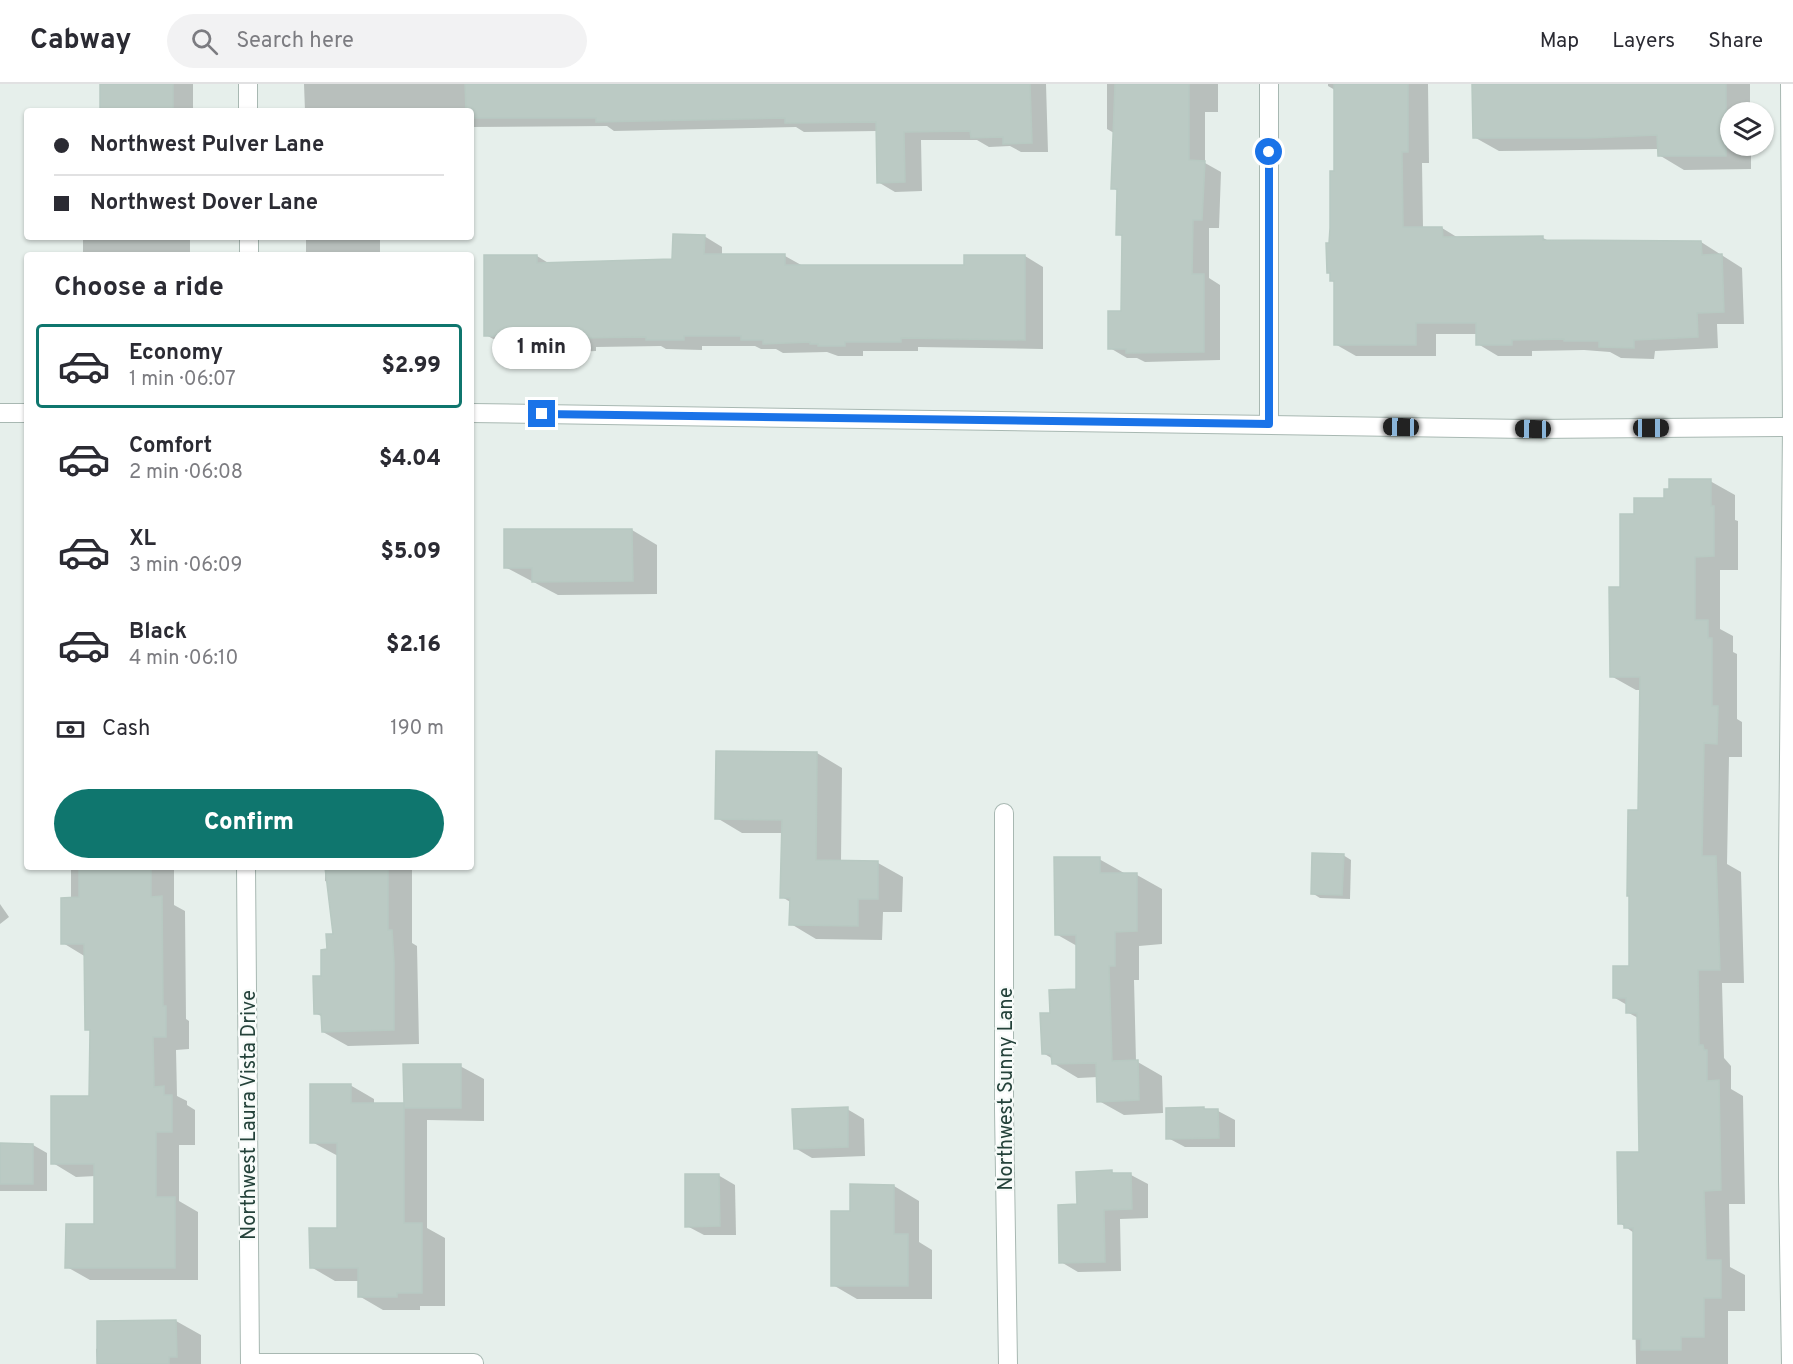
<!DOCTYPE html>
<html lang="en">
<head>
<meta charset="utf-8">
<style>
  :root { --surface:#fff; --page:#f2f2f3; --text:#2b2b33; --muted:#7c7c81; --line:#e1e1e2; --accent:#0f766e }
  body { margin:0; font-family:Overpass,sans-serif; background:var(--page); color:var(--text); height:100vh; display:flex; flex-direction:column; font-size:22px; white-space:nowrap }
  * { box-sizing:border-box; margin:0 }
  p { font-size:20px; color:var(--muted) }
  .icon { flex:none; width:33px; height:33px; fill:none; stroke:currentColor; stroke-width:2; stroke-linecap:round; stroke-linejoin:round }
  .map { position:relative; flex:1; overflow:hidden }
  .details { position:absolute; left:24px; top:168px; width:450px; height:618px; display:flex; flex-direction:column; background:var(--surface); border-radius:6px; box-shadow:0 2px 4px #0004 }
  .details>* { flex:none }
  .banner { position:absolute; left:24px; top:24px; width:450px; height:132px; border-radius:6px; box-shadow:0 2px 4px #0004; display:grid; align-content:center; height:132px; padding:0 30px; background:var(--surface) }
  .controls { position:absolute; left:1720px; top:18px; display:grid; gap:12px }
  .controls a { display:grid; place-items:center; width:54px; height:54px; border-radius:50%; background:var(--surface); box-shadow:0 2px 4px #0004; font-size:30px }
  .end { position:absolute; width:27px; height:27px; margin:-14px; border:8px solid #1a73e8; background:#fff; box-shadow:0 0 0 3px #fff }
  .from { border-radius:50% }
  .bubble { position:absolute; height:42px; border-radius:21px; background:var(--surface); box-shadow:0 2px 4px #0004; font-size:20px; font-weight:800; line-height:42px; text-align:center }
  .car { position:absolute; width:18px; height:36px; margin:-18px -9px; border-radius:8px; box-shadow:0 0 4px 2px #0007; background:linear-gradient(#222 24%,#8ab4d8 0 40%,#222 0 76%,#8ab4d8 0 86%,#222 0) }
  .banner b { display:flex; align-items:center; gap:21px; height:57px; font-size:22px }
  .banner b+b { border-top:2px solid var(--line) }
  .banner i { width:15px; height:15px; background:var(--text) }
  ul { padding:0; list-style:none }
  li { display:flex; align-items:center; gap:18px; height:84px; margin:0 12px 9px; padding:0 18px; border:3px solid transparent; border-radius:6px }
  li div { flex:1 }
  li b { display:block; font-size:22px }
  li em { font-style:normal; font-weight:800 }
  li.on { border-color:var(--accent) }
  li>.icon { width:54px; height:54px; stroke-width:1.5 }
  h2 { padding:0 30px; font-size:27px; line-height:72px }
  .pay { display:flex; align-items:center; gap:15px; height:66px; padding:0 30px; font-size:22px }
  .pay p { margin-inline-start:auto }
  .button { display:flex; gap:12px; margin-top:auto; padding:12px 30px }
  .button a { flex:1; height:69px; border-radius:36px; background:var(--accent); color:#fff; font-size:24px; font-weight:800; line-height:69px; text-align:center }
  header { display:flex; align-items:center; gap:36px; box-sizing:border-box; height:84px; padding:0 30px; background:var(--surface); border-bottom:2px solid var(--line) }
  header strong { font-size:28px }
  nav { display:flex; gap:33px; margin-inline-start:auto; font-size:21px }
  .search { width:420px; height:54px; background:var(--page); display:flex; align-items:center; gap:15px; box-sizing:border-box; padding:0 21px; border-radius:33px; color:var(--muted); font-size:22px }
  .map>svg:first-child { display:block }
  .shadow { fill:#0003 }
  .building { fill:#bbcac4; stroke:#b8c9c2; stroke-width:1.5 }
  .lines { fill:none; stroke-linecap:round; stroke-linejoin:round }
  .minor-casing { stroke:#a8b8b2; stroke-width:20 }
  .minor { stroke:#fff; stroke-width:18 }
  .route { stroke:#1a73e8; stroke-width:8 }
  .labels { text-anchor:middle; stroke-width:4.5; stroke-linejoin:round; paint-order:stroke }
  .street-label { font-size:20px; fill:#24423a; stroke:#f7fbf9 }
</style>
</head>
<body>
<header>
<strong>Cabway</strong>
<div class="search"><svg class="icon" aria-label="search" viewBox="0 0 24 24"><circle cx="10" cy="10" r="6"/><path d="M15 15l6 6"/></svg>Search here</div>
<nav><a>Map</a><a>Layers</a><a>Share</a></nav>
</header>
<div class="map">
<svg width="1793" height="1280" viewBox="0 0 1793 1280">
  <rect width="100%" height="100%" fill="#e6efeb"/>
  <g class="shadow">
    <rect x="102" y="0" width="91" height="27"/>
    <path d="M304 0H1046L1048 68H1021L1010 62 989 63 977 56H921L922 107 895 108 878 98 877 47 804 48 796 43 614 47 607 42 471 43V27H305Z"/>
    <path d="M1107 0H1218V28H1205V79L1221 88 1219 144H1209V194L1220 201V276L1145 278 1137 274H1127L1110 264 1122 229 1124 153 1118 150V107L1113 104 1114 49 1107 45Z"/>
    <path d="M1328 0H1428L1429 79H1422L1423 144H1442L1460 155 1543 154 1549 157 1701 158 1742 184 1744 240H1717L1718 264 1655 267 1654 275 1621 274 1610 268 1584 266 1532 267V272H1498L1478 260V250H1436V272H1356L1335 260V199L1331 196V190L1328 188 1335 88V6L1328 2Z"/>
    <path d="M1474 0H1750V28H1731V62H1751V85L1684 86 1659 71V65L1499 67 1474 53Z"/>
    <path d="M704 152 722 163V171L785 172 803 182 965 183 1025 172 1043 183V265L918 263V267H863V272H838L827 268 783 269 776 265H761L755 262H702V266L666 265 661 262 596 263V267L572 268 560 261H504L486 251 537 172 550 180 674 177Z"/>
    <path d="M78 153H190V171H83V156Z"/>
    <rect x="306" y="153" width="74" height="18"/>
    <path d="M1710 397 1735 411V436L1738 437V486H1720V545L1733 552V568L1737 570V635L1742 638V673H1729L1727 780 1741 788 1744 899H1722L1724 974 1731 982V1005L1743 1012 1745 1120H1729L1730 1183 1745 1191V1227H1728V1280H1636L1634 1149 1620 1139 1640 1069 1638 934 1627 928V921L1615 914 1631 884 1639 727 1642 606H1636L1611 592 1621 505 1635 431 1666 415Z"/>
    <path d="M632 446 657 461V510L558 511 505 483Z"/>
    <path d="M817 669 842 684 841 778 878 779 903 793 902 828H883L882 856 816 855 791 840 792 819 782 813 783 749H742L717 734Z"/>
    <path d="M1343 771 1351 776 1350 815 1320 814 1312 809Z"/>
    <path d="M1099 775 1124 789 1137 791 1162 805V860L1139 862V896H1134L1136 977 1162 992 1163 1029 1124 1031 1099 1017 1098 993 1078 994 1053 979V975L1043 969 1051 930 1077 906V862L1056 850Z"/>
    <path d="M71 783H174V821L185 827 186 935 189 937V965L176 966 177 1012 187 1017V1021L195 1026V1061H179V1117L198 1128V1196H90L67 1183 96 1142V1092L76 1093 53 1079 91 1013 92 948 87 945 86 873 63 859 71 815Z"/>
    <path d="M325 783H412V859L417 862 419 960 348 962 323 948V933L315 929 328 867 335 852 328 798 325 797Z"/>
    <path d="M0 820 9 833 0 840Z"/>
    <path d="M460 982 484 995V1037L427 1036V1144L445 1154V1222H420V1226H383L359 1212V1197H335L311 1183 338 1145V1072L312 1058 350 1001 374 1015V1020H406Z"/>
    <path d="M1204 1024 1208 1027H1218L1235 1036V1063H1185L1168 1054Z"/>
    <path d="M847 1025 864 1035 865 1072 812 1074 795 1064Z"/>
    <path d="M0 1061H33L47 1069V1107H0Z"/>
    <path d="M1112 1088 1117 1091H1131L1148 1100V1134L1120 1135 1121 1187 1078 1188 1061 1178 1079 1122Z"/>
    <path d="M718 1091 735 1101 736 1151H704L687 1142Z"/>
    <path d="M894 1102 919 1117V1158L932 1166V1215H857L833 1201 851 1128Z"/>
    <path d="M176 1237 201 1251V1280H97L96 1265Z"/>
  </g>
  <g class="building">
    <rect x="100" y="0" width="73" height="27"/>
    <path d="M465 0H1030L1032 59 1003 60V53L971 54 970 47 904 48 905 98 877 99 876 38 785 39V34L596 38V34H471V27H466Z"/>
    <path d="M1115 0H1189V76L1205 77 1202 136H1193L1192 190H1204V268L1126 269V265H1108V227H1121L1122 151H1116L1117 105H1111Z"/>
    <path d="M1334 0H1408V68H1402L1403 143H1442L1443 153 1543 152V156L1701 157 1702 171 1722 170 1724 228 1697 229 1698 253 1634 256V264L1599 263V257H1564V255L1512 256V261H1476V239H1416V261H1334V197H1330V189H1327L1326 159H1329L1330 144V87H1334Z"/>
    <path d="M1472 0H1726V72H1658L1657 51 1589 54H1473Z"/>
    <path d="M673 150 705 151 704 170H785V181H964V171H1025V256L901 254V258H845V262H818V260H810V258L763 260V256H741V252H684V256H646V253L578 254V258H553L552 252H484V171H537V179L672 175Z"/>
    <path d="M1669 395H1711V422H1714V472L1695 473V536H1708V554H1712V622H1718L1717 660 1704 659 1702 772H1716L1720 886H1698L1699 961H1703L1704 966H1707V997L1719 996 1721 1106 1704 1107 1706 1176H1721V1214H1704V1253H1681V1266H1641V1255H1633V1144H1624V1140H1618L1617 1068H1639L1637 929H1626V914H1613V882H1629V812H1627L1628 726H1638L1640 593H1610L1609 503H1620V430H1634V414H1664V405H1669Z"/>
    <path d="M504 445H632L633 497 532 498V484H504Z"/>
    <path d="M716 667 817 668 816 776 878 777V815H858V842L789 841 790 814H780L782 736 715 735Z"/>
    <path d="M1312 769 1344 770 1342 811 1311 810Z"/>
    <path d="M1054 773H1100V789H1137V847L1115 848V882H1109L1112 977 1138 976 1139 1016 1097 1018 1096 979 1052 980 1051 970H1042L1040 929H1050L1049 906 1076 905V851H1055Z"/>
    <path d="M79 783H151V813L162 812 163 922H166V953H153L154 1003 164 1002V1011H172V1048H156V1113H175V1184H65L66 1140H94V1080H51V1012H89L90 946H85L84 860H61V814L79 813Z"/>
    <path d="M325 783H388V846H392L394 878V946L322 948 321 930H314L313 892H321V866L327 865 326 850H333Z"/>
    <path d="M403 980H461V1024H404V1019V1139H422V1209H397V1213H358V1184H310L309 1144H337V1059H310V1000H351V1019H404Z"/>
    <path d="M848 1023V1063L794 1065 792 1025Z"/>
    <path d="M1204 1023V1025H1218L1219 1054 1166 1055V1024Z"/>
    <path d="M0 1059 33 1060V1100H0Z"/>
    <path d="M1112 1086V1089H1131L1132 1125 1104 1126 1105 1178 1059 1179 1058 1121 1077 1120 1076 1088Z"/>
    <path d="M685 1090H719L720 1142 685 1143Z"/>
    <path d="M850 1100 894 1101V1150H908V1202H831V1127H850Z"/>
    <path d="M176 1236 177 1273H169V1280H97V1237Z"/>
  </g>
  <g class="lines">
    <g class="minor-casing">
      <g id="minor">
        <path d="M248 0V27"/>
        <path d="M1790 0 1792 343 1788 784V1097L1791 1280"/>
        <path d="M249 153V171"/>
        <path d="M0 329H27"/>
        <path d="M471 329 1533 345 1793 343"/>
        <path d="M1269 340V0"/>
        <path d="M1004 729V1026L1008 1280"/>
        <path d="M246 783 250 1280"/>
        <path d="M250 1279H474"/>
      </g>
    </g>
    <use href="#minor" class="minor"/>
  </g>
  <g class="lines">
    <path class="route" d="M542 330 1269 340V68"/>
  </g>
  <g class="labels">
    <g class="street-label">
      <text transform="translate(1005 1005) rotate(-90)" y="7">Northwest Sunny Lane</text>
      <text transform="translate(248 1031) rotate(-90)" y="7">Northwest Laura Vista Drive</text>
    </g>
  </g>
</svg>
<div class="controls">
<a><svg class="icon" aria-label="layers" viewBox="0 0 24 24"><path d="M12 4l9 5-9 5-9-5zM3 14l9 5 9-5"/></svg></a>
</div>
<i class="end from" style="left:1269px;top:68px"></i>
<i class="end" style="left:542px;top:330px"></i>
<div class="bubble" style="left:492px;top:243px;width:99px">1 min</div>
<i class="car" style="left:1401px;top:343px;rotate:271deg"></i>
<i class="car" style="left:1651px;top:344px;rotate:90deg"></i>
<i class="car" style="left:1533px;top:345px;rotate:271deg"></i>
<div class="banner">
<b><i class="from"></i>Northwest Pulver Lane</b>
<b><i></i>Northwest Dover Lane</b>
</div>
<section class="details">
<h2>Choose a ride</h2>
<ul>
<li class="on"><svg class="icon" aria-label="car" viewBox="0 0 24 24"><path d="M5 17H2v-5l4-1 3-4h7l3 4 3 1v5h-3M9 17h6M6 11h13"/><circle cx="7" cy="17" r="2"/><circle cx="17" cy="17" r="2"/></svg><div><b>Economy</b><p>1 min · 06:07</p></div><em>$2.99</em></li>
<li><svg class="icon" aria-label="car" viewBox="0 0 24 24"><path d="M5 17H2v-5l4-1 3-4h7l3 4 3 1v5h-3M9 17h6M6 11h13"/><circle cx="7" cy="17" r="2"/><circle cx="17" cy="17" r="2"/></svg><div><b>Comfort</b><p>2 min · 06:08</p></div><em>$4.04</em></li>
<li><svg class="icon" aria-label="car" viewBox="0 0 24 24"><path d="M5 17H2v-5l4-1 3-4h7l3 4 3 1v5h-3M9 17h6M6 11h13"/><circle cx="7" cy="17" r="2"/><circle cx="17" cy="17" r="2"/></svg><div><b>XL</b><p>3 min · 06:09</p></div><em>$5.09</em></li>
<li><svg class="icon" aria-label="car" viewBox="0 0 24 24"><path d="M5 17H2v-5l4-1 3-4h7l3 4 3 1v5h-3M9 17h6M6 11h13"/><circle cx="7" cy="17" r="2"/><circle cx="17" cy="17" r="2"/></svg><div><b>Black</b><p>4 min · 06:10</p></div><em>$2.16</em></li>
</ul>
<div class="pay"><svg class="icon" aria-label="cash" viewBox="0 0 24 24"><path d="M3 7h18v10H3z"/><circle cx="12" cy="12" r="2"/></svg>Cash<p>190 m</p></div>
<div class="button"><a>Confirm</a></div>
</section>
</div>
</body>
</html>
